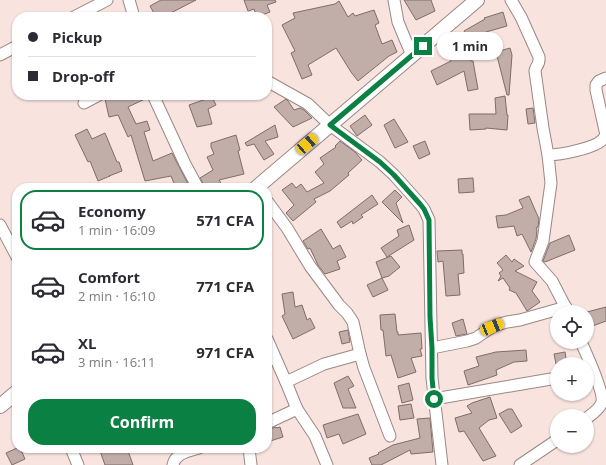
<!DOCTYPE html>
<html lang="en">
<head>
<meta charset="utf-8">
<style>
  :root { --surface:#fff; --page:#f7f7f7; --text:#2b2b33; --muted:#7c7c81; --line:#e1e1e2; --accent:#0b8043 }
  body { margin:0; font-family:"Open Sans",sans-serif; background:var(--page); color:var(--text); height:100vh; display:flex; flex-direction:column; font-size:15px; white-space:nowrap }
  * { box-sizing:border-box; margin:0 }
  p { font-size:13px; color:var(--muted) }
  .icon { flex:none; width:22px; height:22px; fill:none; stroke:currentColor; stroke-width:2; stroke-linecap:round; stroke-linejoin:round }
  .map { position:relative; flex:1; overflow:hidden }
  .sheet { position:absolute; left:12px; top:183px; width:260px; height:270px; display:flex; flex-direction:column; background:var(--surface); border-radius:16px; box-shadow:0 1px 3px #0004 }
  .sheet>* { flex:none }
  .top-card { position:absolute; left:12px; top:12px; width:260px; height:88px; border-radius:16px; box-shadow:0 1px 3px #0004; display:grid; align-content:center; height:88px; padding:0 16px; background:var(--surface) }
  .buttons { position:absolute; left:550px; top:305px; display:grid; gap:8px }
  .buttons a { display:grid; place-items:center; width:44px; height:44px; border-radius:50%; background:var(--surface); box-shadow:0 1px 3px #0004; font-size:20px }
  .end { position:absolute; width:18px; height:18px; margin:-9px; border:5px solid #0b8043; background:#fff; box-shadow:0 0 0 2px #fff }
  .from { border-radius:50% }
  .bubble { position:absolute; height:28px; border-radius:14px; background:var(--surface); box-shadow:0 1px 3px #0004; font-size:13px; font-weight:700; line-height:28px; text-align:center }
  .car { position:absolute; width:12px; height:24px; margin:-12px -6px; border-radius:5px; box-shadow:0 0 3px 1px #0007; background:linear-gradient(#f5c518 24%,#345 0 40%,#f5c518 0 76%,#345 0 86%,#f5c518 0) }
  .top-card b { display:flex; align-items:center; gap:14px; height:38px; font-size:15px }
  .top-card b+b { border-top:1px solid var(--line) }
  .top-card i { width:10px; height:10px; background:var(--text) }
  ul { padding:7px 0 0; list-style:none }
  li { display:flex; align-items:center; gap:12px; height:60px; margin:0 8px 6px; padding:0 8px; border:2px solid transparent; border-radius:16px }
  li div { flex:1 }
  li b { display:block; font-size:15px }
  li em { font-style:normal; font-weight:700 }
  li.on { border-color:var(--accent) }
  li>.icon { width:36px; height:36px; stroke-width:1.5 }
  .button { display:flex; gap:8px; margin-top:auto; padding:8px 16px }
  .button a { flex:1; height:46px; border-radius:16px; background:var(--accent); color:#fff; font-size:16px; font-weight:700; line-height:46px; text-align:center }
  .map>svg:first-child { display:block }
  .building { fill:#c2aea9; stroke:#7f6d68 }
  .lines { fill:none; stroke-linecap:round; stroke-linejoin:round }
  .minor-casing { stroke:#9b8884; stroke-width:13 }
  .tertiary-casing { stroke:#9b8884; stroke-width:16 }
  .minor { stroke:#fff; stroke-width:11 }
  .tertiary { stroke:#fff; stroke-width:14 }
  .route { stroke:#0b8043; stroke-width:5 }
</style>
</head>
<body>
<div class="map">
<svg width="606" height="465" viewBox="0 0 606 465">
  <rect width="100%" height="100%" fill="#f8e3de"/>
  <g class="building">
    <path d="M161 0H196L163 17H156L150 6Z"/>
    <path d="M244 0H275L276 2 267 5 270 12 257 17 254 9 248 11Z"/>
    <path d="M404 0H431L435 11 416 20Z"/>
    <path d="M339 1 348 17 353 13 355 16 374 10 379 23 375 25 382 44 392 40 397 52 389 56 358 81 351 72 336 48 308 65 312 75 302 79 291 53 295 51 282 25 295 18 293 13 335 4Z"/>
    <path d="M503 12 507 26 486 32 470 41 464 31 485 19 484 18Z"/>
    <path d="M462 44 471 61H473L478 89 468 91 464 71 437 85 431 71 451 61 446 52Z"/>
    <path d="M510 48 512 55 509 95H507L496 52Z"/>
    <path d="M106 95H146L147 98 128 107 136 124 147 121 150 130 144 132 153 161 172 153 188 184 178 188H176L171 176 145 181 131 135 128 137 118 115 109 117 105 99Z"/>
    <path d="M505 96 507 115H508L507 130 486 128V129L470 130 469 114H496L495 98Z"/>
    <path d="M212 97 216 105 208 109 212 124 197 127 189 105Z"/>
    <path d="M286 99 288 101 294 110 300 108 304 110 312 118 293 127 274 107Z"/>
    <path d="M533 108 535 123 528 124 526 109Z"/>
    <path d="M365 115 372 125 357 136 350 126Z"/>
    <path d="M394 119 408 142 395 148 384 125Z"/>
    <path d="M275 125 278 137 265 141 274 154 264 160 254 144 247 146 245 143Z"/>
    <path d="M87 129 92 139 105 133 117 162H119L122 171 109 176H110L98 181 90 161 88 162 75 135Z"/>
    <path d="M236 135 240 150 238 151 244 174 219 180 224 188H206L200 178 213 170 207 157 214 154 211 147V143Z"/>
    <path d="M340 141 355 152 362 160 348 173 349 175 330 191 314 199 316 202 293 221 286 213 294 205 282 190 292 183 296 188 301 184 307 192 324 183 315 172 324 164 320 158 336 147 335 146Z"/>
    <path d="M425 141 430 154 419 159 413 146Z"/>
    <path d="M473 178 474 192 459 193 458 179Z"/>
    <path d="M395 190 402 197 396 203 403 223 382 202Z"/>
    <path d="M372 195 378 204 361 215 363 217 353 224 352 221 341 228 337 222Z"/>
    <path d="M529 196 539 219 538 227 536 228 537 230 536 239 531 252 522 234 517 236 514 226 498 228 496 216 506 215 523 208 519 200Z"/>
    <path d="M409 225 414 240 387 257 381 248 399 236 397 230Z"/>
    <path d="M321 229 333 249 340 245 346 257 337 261 340 269 325 274 318 265 310 248 308 249 303 241Z"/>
    <path d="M569 235 575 250 545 262 543 261 550 243Z"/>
    <path d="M462 250V254H463L464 273 458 274 460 295 446 296 443 261 438 262 437 251Z"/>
    <path d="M506 255 512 262 514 259 524 266 515 271 537 282 532 291 540 302 527 311 516 293 509 290 510 288 503 278 498 281 501 276 499 273 503 270 497 263Z"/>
    <path d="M391 256 400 267 389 276 382 278 388 290 373 297 367 285 382 278 376 262Z"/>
    <path d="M293 292 295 307 302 305 307 320 310 318 315 328 293 339 282 316 285 314 282 294Z"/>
    <path d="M606 307V321L587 328V312Z"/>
    <path d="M395 314 397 332H398V335L421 333 422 349H420L422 356 411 358 416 372 398 378 391 355 386 356 383 330H381L380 315Z"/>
    <path d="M463 319 467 334 456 336 452 323Z"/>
    <path d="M348 330 350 342 342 344 339 332Z"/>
    <path d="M526 350 527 361 514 362 496 370 497 375 468 385 464 371 479 366 476 357 496 352Z"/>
    <path d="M565 352 567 364H556L554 354Z"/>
    <path d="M348 376 354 386 348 389 356 408H343L334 383Z"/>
    <path d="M409 383 413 400 402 403 398 386Z"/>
    <path d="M490 397 497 418 489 420 479 428 496 456 483 461 464 431 459 432 455 418 472 413 467 406 472 403Z"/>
    <path d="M411 404 414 418 400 420 398 406Z"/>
    <path d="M508 409H512L522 426 511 433 499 414Z"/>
    <path d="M358 414 366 434 343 444 339 434 327 438 323 425Z"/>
    <path d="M430 418 433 452 411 454 410 450 381 465H372L369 458 379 454 378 453 393 445 420 438 417 419Z"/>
    <path d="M276 427 277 428 280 427 283 437 267 442V430Z"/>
    <path d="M17 448H20L25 459 12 465 6 453Z"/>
    <path d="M99 448H127L133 465H105Z"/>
  </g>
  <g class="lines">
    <g class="minor-casing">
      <g id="minor">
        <path d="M129 0 134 17"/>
        <path d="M394 0 398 22 405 39 412 55"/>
        <path d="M511 0 521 17 539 57C540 66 536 64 535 71L543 128 548 155"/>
        <path d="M74 17 107 0"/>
        <path d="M0 55 17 46"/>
        <path d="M267 81 308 104 330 125 380 162 394 175 420 204 424 209 429 220 432 378 442 465"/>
        <path d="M153 95 185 164 198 188"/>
        <path d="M84 103 99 95"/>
        <path d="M267 201 287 228 310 266 339 305 347 313 353 322 360 354 364 368 390 436"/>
        <path d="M0 225 17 257"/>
        <path d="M568 312 552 281 535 262 543 241 551 183 548 155C560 155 595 148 602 140 603 140 605 136 606 135L596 90V85L599 81 606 78"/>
        <path d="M267 339 286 382"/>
        <path d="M581 342C586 353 604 392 602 402 600 409 592 414 587 418"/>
        <path d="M432 348 467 341 476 338 492 327 500 324 507 322 520 320 566 307"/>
        <path d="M434 399 557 378"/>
        <path d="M267 423 297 409"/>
        <path d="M71 448 78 465"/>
        <path d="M249 448 251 465"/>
        <path d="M173 465C175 453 189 451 199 448"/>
        <path d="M327 465 315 436 297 409 286 382 324 364 360 354"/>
        <path d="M520 465 557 440"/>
      </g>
    </g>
    <g class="tertiary-casing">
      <g id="tertiary">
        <path d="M256 188 477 0"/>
        <path d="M0 406 17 392"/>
      </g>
    </g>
    <use href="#minor" class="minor"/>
    <use href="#tertiary" class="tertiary"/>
  </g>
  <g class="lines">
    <path class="route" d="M423 46 330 125 380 162 394 175 420 204 424 209 429 220 430 317 432 348V378L434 399"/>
  </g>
</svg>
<div class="buttons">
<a><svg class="icon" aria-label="locate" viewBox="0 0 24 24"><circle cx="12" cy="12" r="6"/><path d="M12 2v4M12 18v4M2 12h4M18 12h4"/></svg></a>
<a>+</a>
<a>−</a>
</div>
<i class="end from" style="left:434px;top:399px"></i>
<i class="end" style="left:423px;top:46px"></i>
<div class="bubble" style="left:437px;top:32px;width:66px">1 min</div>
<i class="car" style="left:307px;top:144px;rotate:49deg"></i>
<i class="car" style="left:492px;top:327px;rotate:68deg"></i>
<div class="top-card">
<b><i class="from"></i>Pickup</b>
<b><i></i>Drop-off</b>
</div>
<section class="sheet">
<ul>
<li class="on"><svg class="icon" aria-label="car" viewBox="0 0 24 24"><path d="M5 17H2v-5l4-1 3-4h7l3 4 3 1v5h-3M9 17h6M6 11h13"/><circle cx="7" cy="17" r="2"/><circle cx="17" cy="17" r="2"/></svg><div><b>Economy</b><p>1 min · 16:09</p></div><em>571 CFA</em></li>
<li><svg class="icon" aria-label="car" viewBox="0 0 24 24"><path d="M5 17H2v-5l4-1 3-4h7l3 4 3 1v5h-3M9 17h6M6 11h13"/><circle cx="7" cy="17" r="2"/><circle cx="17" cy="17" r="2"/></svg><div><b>Comfort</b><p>2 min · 16:10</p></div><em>771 CFA</em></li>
<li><svg class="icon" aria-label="car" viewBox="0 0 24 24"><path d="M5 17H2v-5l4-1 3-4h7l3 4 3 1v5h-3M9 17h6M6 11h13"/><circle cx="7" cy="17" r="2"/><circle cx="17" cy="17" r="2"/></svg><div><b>XL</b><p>3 min · 16:11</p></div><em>971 CFA</em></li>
</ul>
<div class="button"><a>Confirm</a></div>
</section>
</div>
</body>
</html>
